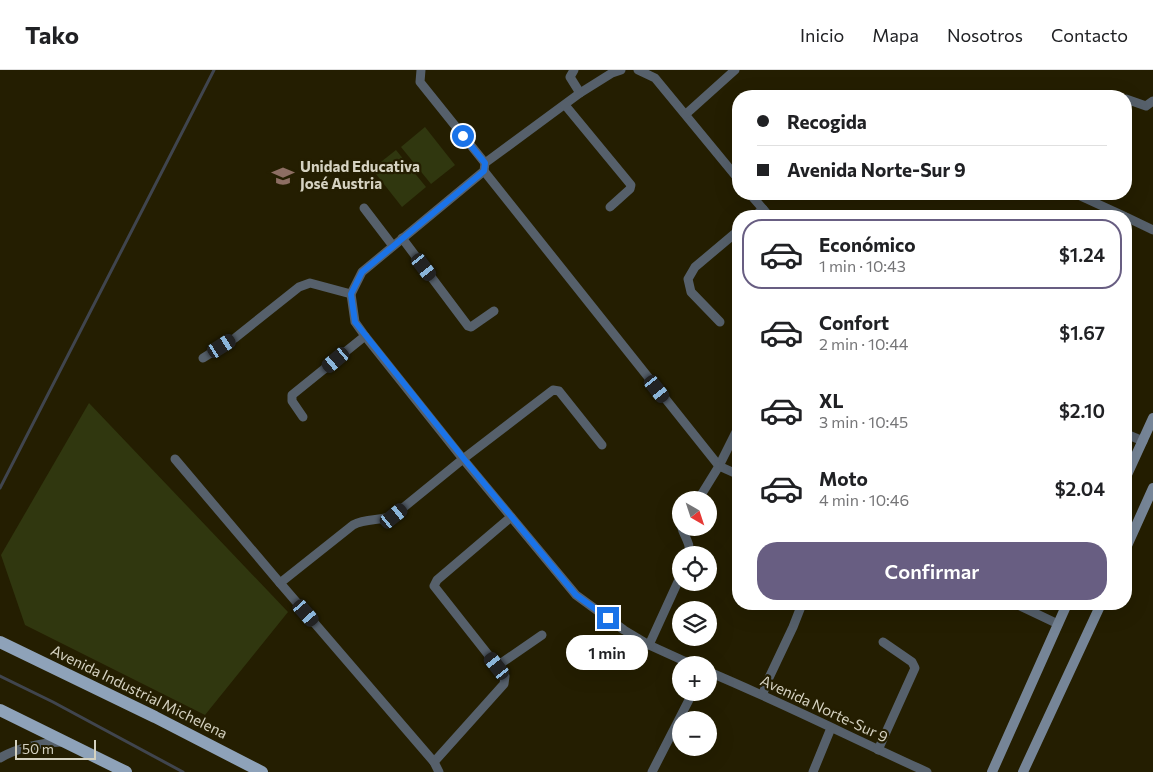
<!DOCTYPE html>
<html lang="es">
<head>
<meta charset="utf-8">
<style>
  :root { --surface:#fff; --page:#f2f2f2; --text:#202124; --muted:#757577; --line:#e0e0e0; --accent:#685e82 }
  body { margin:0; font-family:Commissioner,sans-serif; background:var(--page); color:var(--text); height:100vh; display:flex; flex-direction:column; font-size:19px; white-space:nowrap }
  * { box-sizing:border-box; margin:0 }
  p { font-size:16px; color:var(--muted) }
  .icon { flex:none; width:28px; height:28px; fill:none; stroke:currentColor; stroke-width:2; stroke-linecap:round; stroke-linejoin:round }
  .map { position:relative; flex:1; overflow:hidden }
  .sheet { position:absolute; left:732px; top:140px; width:400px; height:400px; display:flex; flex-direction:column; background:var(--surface); border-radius:20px; box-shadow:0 5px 20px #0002 }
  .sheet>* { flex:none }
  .banner { position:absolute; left:732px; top:20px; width:400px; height:110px; border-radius:20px; box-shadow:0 5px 20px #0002; display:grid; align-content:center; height:110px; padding:0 25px; background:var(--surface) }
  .needle { width:32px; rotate:141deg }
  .fabs { position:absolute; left:672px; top:421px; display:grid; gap:10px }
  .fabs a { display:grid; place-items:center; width:45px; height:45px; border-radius:50%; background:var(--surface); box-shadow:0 5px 20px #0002; font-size:25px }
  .scale { position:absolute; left:15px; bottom:12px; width:81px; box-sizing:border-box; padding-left:5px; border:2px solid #d5d2c1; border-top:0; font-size:14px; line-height:18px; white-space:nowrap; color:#d5d2c1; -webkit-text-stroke:4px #241e01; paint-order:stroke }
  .end { position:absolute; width:22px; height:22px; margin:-11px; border:6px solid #1a73e8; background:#fff; box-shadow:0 0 0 2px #fff }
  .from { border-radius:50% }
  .bubble { position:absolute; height:35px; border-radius:18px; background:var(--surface); box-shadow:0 5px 20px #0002; font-size:16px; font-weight:600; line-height:35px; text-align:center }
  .car { position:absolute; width:15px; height:30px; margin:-15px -8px; border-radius:6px; box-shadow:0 0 4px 1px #0007; background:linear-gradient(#222 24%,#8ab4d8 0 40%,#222 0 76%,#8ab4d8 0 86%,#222 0) }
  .banner b { display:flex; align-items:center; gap:18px; height:48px; font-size:19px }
  .banner b+b { border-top:1px solid var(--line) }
  .banner i { width:12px; height:12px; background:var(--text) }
  ul { padding:9px 0 0; list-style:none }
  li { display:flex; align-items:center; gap:15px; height:70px; margin:0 10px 8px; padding:0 15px; border:2px solid transparent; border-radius:20px }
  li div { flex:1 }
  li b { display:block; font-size:19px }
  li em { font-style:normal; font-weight:600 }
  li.selected { border-color:var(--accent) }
  li>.icon { width:45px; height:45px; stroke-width:1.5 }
  .button { display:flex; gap:10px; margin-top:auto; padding:10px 25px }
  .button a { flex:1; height:58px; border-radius:20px; background:var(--accent); color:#fff; font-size:20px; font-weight:600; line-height:58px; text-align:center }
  header { display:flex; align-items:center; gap:30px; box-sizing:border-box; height:70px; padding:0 25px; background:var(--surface); border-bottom:1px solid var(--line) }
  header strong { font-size:24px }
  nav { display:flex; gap:28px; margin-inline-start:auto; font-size:18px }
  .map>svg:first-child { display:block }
  .green { fill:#30370f }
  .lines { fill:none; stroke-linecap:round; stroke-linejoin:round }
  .stream { stroke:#40454e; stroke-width:3 }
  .minor { stroke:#56606b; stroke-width:9 }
  .secondary { stroke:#768597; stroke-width:10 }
  .primary { stroke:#8ea2b9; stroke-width:12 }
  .route { stroke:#1a73e8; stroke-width:6 }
  .labels { text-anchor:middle; stroke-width:4.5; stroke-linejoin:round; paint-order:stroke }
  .poi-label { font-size:15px; font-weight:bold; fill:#d5d2c1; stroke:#241e01; text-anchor:start }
  .street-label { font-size:15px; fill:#d5d2c1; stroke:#241e01 }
</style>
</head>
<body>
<header>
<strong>Tako</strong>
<nav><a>Inicio</a><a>Mapa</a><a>Nosotros</a><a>Contacto</a></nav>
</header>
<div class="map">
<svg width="1153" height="702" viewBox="0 0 1153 702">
  <rect width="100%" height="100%" fill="#241e01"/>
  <g class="green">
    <path d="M425 57 455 95 431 114 401 77Z"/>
    <path d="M396 80 426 117 402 137 372 99Z"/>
    <path d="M89 333 288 542 205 645 25 555 1 485Z"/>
  </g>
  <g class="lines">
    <g class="stream">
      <path d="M0 418 214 0"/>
      <path d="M0 606 53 632 183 702"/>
    </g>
    <g class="minor">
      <path d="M421 0 420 12 485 93"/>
      <path d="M574 0 570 7 580 23"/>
      <path d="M621 0 612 3 580 23 485 93 484 101 362 202 351 224 355 252 365 266 463 389 576 525 624 560 649 575 693 595"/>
      <path d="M638 0 655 8 739 110"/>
      <path d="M1126 29 1146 36 1153 31"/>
      <path d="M565 35 631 115 630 119 610 137"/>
      <path d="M686 44 735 0"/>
      <path d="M484 101 719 396 739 356"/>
      <path d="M750 124 769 146"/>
      <path d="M1076 124 1124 146"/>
      <path d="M364 138 393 176"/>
      <path d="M755 146 763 139"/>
      <path d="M1126 147 1153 160"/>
      <path d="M402 168 468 256 471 257 494 241"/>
      <path d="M720 252 691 222 688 209 695 197 739 160"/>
      <path d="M203 288 235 268 299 217 310 213 351 224"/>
      <path d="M303 347 292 331V325L365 266"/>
      <path d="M1126 364 1143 371"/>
      <path d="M175 389 280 513"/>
      <path d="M698 430 719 396 739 405"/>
      <path d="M681 451C680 463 692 471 689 485"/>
      <path d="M1016 534 1058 554"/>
      <path d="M649 575 681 505"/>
      <path d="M497 596 542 565"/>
      <path d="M709 602C783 633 854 669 927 702"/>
      <path d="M763 624 766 614 793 557 802 534"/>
      <path d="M878 680 915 598 912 592 883 572"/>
      <path d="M0 688C19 677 41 673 62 672"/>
      <path d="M434 692 504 614 505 606 434 516 437 510 511 447"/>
      <path d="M439 702 434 692 280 513 353 455C366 448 380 451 393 446L463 389 553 320 559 321 602 375"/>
      <path d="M652 702 693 622"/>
      <path d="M813 702 831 658"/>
    </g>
    <g class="secondary">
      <path d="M1126 407 1153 348"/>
      <path d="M1126 478 1153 418"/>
      <path d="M992 702 1067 534"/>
      <path d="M1023 702 1101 534"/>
    </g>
    <g class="primary">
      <path d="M0 572 155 647 262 702"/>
      <path d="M0 640 126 702"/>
    </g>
  </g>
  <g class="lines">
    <path class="route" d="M463 66 485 93 484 101 362 202 351 224 355 252 464 389 576 525 608 548"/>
  </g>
  <defs>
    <g id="school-bare" transform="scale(1.725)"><path d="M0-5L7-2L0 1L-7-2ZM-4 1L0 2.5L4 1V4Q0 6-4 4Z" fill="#8d6e63" stroke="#241e01" stroke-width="2.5" paint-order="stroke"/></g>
  </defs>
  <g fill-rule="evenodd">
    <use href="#school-bare" x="283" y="106"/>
  </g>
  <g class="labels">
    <g class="poi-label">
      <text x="300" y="102">Unidad Educativa<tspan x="300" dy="17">José Austria</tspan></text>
    </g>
    <g class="street-label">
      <text transform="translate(139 622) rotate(26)" y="5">Avenida Industrial Michelena</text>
      <text transform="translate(824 639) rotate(25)" y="5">Avenida Norte-Sur 9</text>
    </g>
  </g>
</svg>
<div class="fabs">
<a><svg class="needle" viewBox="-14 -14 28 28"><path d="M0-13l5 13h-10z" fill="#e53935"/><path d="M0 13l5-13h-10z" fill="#757577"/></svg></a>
<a><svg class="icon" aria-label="locate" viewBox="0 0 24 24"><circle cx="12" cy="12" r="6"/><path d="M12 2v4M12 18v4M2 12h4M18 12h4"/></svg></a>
<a><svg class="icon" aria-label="layers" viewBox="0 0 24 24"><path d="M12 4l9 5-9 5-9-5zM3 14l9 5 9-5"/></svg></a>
<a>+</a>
<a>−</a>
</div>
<div class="scale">50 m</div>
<i class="end from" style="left:463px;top:66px"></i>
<i class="end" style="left:608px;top:548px"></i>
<div class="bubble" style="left:566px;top:565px;width:82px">1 min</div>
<i class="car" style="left:424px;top:197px;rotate:143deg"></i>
<i class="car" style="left:222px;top:276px;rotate:58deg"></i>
<i class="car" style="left:336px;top:290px;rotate:230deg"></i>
<i class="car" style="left:657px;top:319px;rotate:142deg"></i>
<i class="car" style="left:394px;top:446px;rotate:51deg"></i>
<i class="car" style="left:306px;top:543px;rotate:139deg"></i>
<i class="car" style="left:497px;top:596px;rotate:322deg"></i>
<div class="banner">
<b><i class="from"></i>Recogida</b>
<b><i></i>Avenida Norte-Sur 9</b>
</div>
<section class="sheet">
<ul>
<li class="selected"><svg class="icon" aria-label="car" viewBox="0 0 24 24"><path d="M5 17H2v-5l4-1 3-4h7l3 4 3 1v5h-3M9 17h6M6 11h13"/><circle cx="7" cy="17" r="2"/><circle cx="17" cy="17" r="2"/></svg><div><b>Económico</b><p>1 min · 10:43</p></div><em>$1.24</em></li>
<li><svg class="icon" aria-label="car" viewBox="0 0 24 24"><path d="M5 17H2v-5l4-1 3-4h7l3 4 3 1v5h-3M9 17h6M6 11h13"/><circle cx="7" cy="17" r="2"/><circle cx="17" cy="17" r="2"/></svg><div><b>Confort</b><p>2 min · 10:44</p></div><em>$1.67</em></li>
<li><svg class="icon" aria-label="car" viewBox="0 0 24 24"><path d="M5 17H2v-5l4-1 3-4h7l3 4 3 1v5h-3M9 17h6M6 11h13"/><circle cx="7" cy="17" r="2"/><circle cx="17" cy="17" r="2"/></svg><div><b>XL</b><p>3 min · 10:45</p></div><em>$2.10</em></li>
<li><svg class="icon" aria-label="car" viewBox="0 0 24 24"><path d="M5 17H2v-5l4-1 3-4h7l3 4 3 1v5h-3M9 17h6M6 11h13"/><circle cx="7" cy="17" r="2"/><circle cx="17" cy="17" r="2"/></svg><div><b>Moto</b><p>4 min · 10:46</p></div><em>$2.04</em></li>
</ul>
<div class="button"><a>Confirmar</a></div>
</section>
</div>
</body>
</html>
